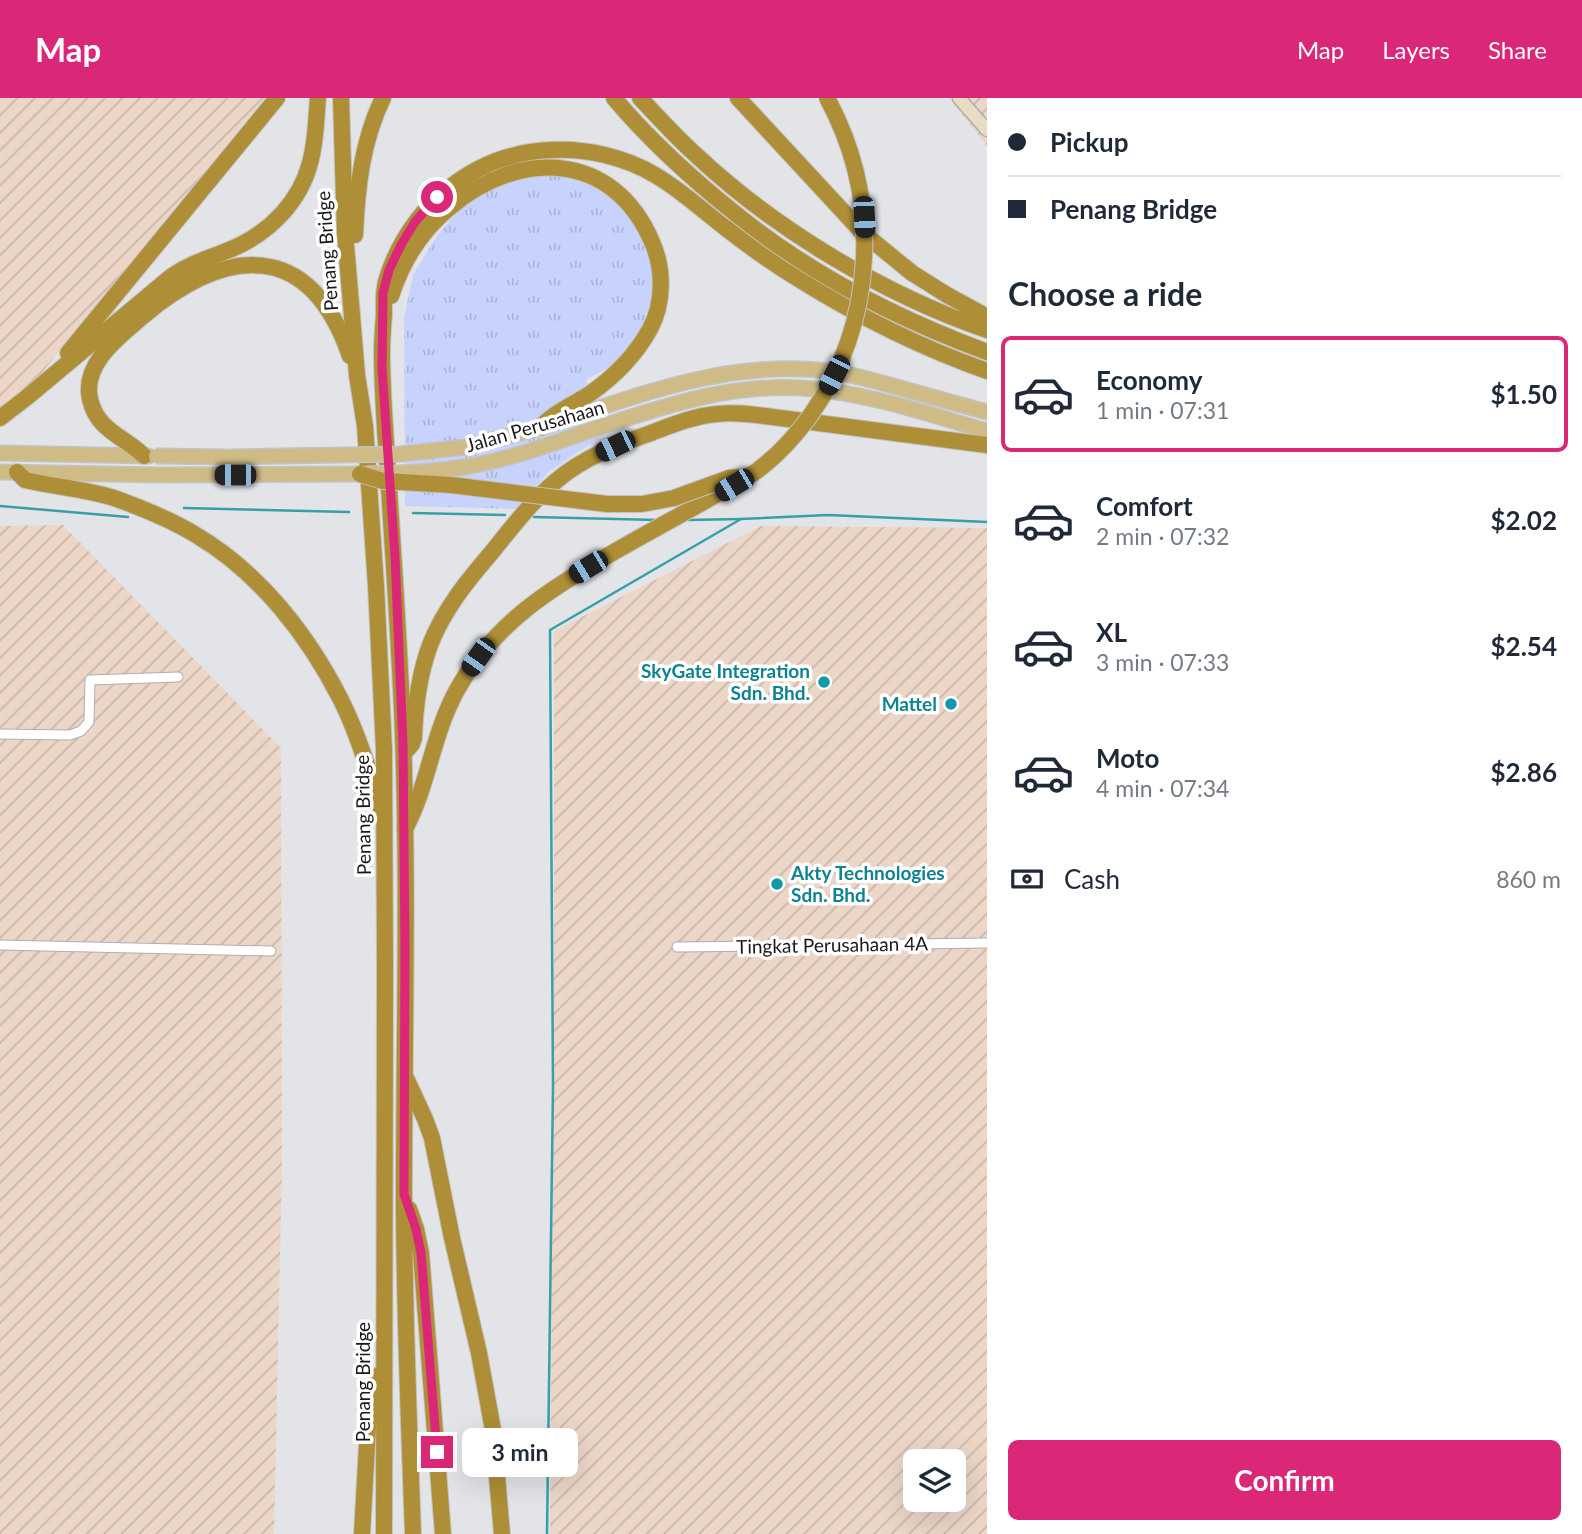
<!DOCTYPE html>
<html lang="en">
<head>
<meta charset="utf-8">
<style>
  :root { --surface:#fff; --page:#f2f2f3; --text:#1f2937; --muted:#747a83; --line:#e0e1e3; --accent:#db2777 }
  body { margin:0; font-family:Lato,sans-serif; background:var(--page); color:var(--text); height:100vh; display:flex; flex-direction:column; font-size:26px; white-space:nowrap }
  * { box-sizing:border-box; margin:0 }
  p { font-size:23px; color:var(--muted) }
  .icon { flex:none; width:38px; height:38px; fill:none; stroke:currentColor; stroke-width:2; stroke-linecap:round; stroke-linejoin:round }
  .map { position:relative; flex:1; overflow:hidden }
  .details { display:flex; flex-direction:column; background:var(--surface); width:595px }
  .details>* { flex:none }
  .top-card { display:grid; align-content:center; height:154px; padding:0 21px; background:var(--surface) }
  .fabs { position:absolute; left:903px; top:1351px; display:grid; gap:14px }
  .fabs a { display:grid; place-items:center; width:63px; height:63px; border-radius:10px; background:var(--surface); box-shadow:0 7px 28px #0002; font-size:35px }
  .end { position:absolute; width:32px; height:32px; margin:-16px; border:9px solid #db2777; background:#fff; box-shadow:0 0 0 4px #fff }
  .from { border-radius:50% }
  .bubble { position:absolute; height:49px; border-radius:10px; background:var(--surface); box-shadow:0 7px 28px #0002; font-size:23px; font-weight:700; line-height:49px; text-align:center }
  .car { position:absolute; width:21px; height:42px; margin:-21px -10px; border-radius:9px; box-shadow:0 0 5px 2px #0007; background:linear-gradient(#222 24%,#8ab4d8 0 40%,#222 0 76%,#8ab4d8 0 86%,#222 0) }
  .top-card b { display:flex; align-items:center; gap:24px; height:66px; font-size:26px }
  .top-card b+b { border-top:2px solid var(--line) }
  .top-card i { width:18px; height:18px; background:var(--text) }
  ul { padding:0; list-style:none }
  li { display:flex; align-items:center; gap:21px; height:116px; margin:0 14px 10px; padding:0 7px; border:4px solid transparent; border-radius:10px }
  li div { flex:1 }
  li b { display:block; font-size:26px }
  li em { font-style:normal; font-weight:700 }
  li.on { border-color:var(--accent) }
  li>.icon { width:63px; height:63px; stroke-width:1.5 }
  h2 { padding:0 21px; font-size:32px; line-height:84px }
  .pay { display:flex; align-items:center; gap:18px; height:77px; padding:0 21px; font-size:26px }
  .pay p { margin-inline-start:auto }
  .primary-button { display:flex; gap:14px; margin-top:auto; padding:14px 21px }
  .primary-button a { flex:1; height:80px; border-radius:10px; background:var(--accent); color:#fff; font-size:28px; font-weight:700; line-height:80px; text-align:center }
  header { display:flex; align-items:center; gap:42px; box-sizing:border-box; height:98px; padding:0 35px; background:var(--accent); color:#fff }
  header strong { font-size:33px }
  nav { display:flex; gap:38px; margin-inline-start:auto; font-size:24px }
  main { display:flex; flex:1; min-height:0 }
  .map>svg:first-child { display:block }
  .industrial { fill:url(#industrial-furrows); fill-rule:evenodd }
  .grass { fill:url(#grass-tufts) }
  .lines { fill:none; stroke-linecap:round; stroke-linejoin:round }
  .stream { stroke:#379fa8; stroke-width:2.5 }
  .street-casing { stroke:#afafb3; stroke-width:11 }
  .secondary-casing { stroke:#afafb3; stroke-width:15 }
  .primary-casing { stroke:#c3c3c3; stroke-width:17 }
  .highway-casing { stroke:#c3c3c3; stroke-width:18 }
  .street { stroke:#fff; stroke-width:9 }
  .secondary { stroke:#e7ddc3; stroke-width:12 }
  .primary { stroke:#cebb86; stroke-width:14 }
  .highway { stroke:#ae8e36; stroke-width:16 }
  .primary-bridge-casing { stroke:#c3c3c3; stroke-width:17; stroke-linecap:butt }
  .highway-bridge-casing { stroke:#c3c3c3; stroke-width:18; stroke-linecap:butt }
  .primary-bridge { stroke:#cebb86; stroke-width:14 }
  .highway-bridge { stroke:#ae8e36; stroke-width:16 }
  .route { stroke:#db2777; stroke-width:9 }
  .culture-dot { fill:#0f9aa8; stroke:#fff; stroke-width:2.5 }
  .labels { text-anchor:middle; stroke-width:7; stroke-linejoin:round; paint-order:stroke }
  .street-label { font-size:19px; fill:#181819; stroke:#fff }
  .culture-label { font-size:19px; font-weight:bold; fill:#0d838f; stroke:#fff; text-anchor:end }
</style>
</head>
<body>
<header>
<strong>Map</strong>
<nav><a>Map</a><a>Layers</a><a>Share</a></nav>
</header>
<main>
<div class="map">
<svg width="987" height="1436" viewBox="0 0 987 1436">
  <defs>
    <pattern id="industrial-furrows" width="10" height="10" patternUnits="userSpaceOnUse" patternTransform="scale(1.75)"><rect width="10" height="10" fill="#ebd6c8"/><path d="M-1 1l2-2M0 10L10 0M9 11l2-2" fill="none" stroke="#c9b7ab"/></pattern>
    <pattern id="grass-tufts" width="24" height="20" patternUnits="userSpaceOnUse" patternTransform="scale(1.75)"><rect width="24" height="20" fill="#c8d3fd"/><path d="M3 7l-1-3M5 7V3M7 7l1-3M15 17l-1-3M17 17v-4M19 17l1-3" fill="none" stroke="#abb4d8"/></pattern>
  </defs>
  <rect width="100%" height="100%" fill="#e3e4e8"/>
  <g class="industrial">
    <path d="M0 0H265L40 277 0 309Z"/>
    <path d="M949 0H987V48Z"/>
    <path d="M63 427 281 650 282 1065 274 1436H0V428Z"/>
    <path d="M761 428 987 430V1436H550L554 845V533ZM915 1363H954V1402H915Z"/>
  </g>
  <path class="grass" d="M536 72 586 81 627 111 650 156 653 181 650 206 641 230 627 252 609 269 586 282 604 337 550 373 516 411 405 408 404 220 413 177 436 139 467 103 511 77Z"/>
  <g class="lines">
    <g class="stream">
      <path d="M0 408 128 419"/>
      <path d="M184 410 349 414"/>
      <path d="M413 415 505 417"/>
      <path d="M534 419 657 422"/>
      <path d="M688 422 741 421"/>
      <path d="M547 1436 553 989 550 532 741 421 828 417 987 424"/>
    </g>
    <g class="street-casing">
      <g id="street">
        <path d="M0 636 70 637 81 633 89 624 90 582 178 579"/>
        <path d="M0 847 271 853"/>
        <path d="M677 849 987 845"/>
      </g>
    </g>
    <g class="secondary-casing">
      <path id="secondary" d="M959 0 987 32"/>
    </g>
    <g class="primary-casing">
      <g id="primary">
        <path d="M543 329C636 298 728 261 828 273 852 276 876 283 900 290 929 298 958 306 987 314"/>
        <path d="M600 329C670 306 740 283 815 291 873 297 931 317 987 333"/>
        <path d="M0 355 149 358"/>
        <path d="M0 374 161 377 360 376"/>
      </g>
    </g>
    <g class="highway-casing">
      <g id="highway">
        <path d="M341 0 345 135 357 277 365 328 376 488 384 651 385 871 384 1436"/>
        <path d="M614 0C640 31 670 60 701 87 731 113 761 137 795 159 854 198 920 229 987 254"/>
        <path d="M640 0C658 19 676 39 696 57 776 132 883 196 987 232"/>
        <path d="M738 0 863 135 912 175 947 197 980 215 987 220"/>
        <path d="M355 137C357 90 362 43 383 0"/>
        <path d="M391 198C402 164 421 133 449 110 518 51 613 52 652 144 664 171 664 205 650 231 635 258 613 280 588 297 572 307 553 315 540 330"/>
        <path d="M68 255 277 0"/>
        <path d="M0 320 26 300 172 178C192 164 214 159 236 149 271 133 300 103 310 65 316 44 316 21 318 0"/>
        <path d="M144 358C124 338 97 333 90 301 82 266 119 239 142 219 226 148 309 140 350 258"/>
        <path d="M17 374 25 382C55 389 85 391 114 400 142 410 170 421 196 437 260 475 308 537 341 602 358 636 369 672 379 707"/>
        <path d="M405 654 412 646 414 640C415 608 419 577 430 547 444 511 468 482 492 454 512 429 532 403 556 383 584 359 617 347 651 335 672 327 694 318 717 316 733 314 749 316 765 318L987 347"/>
        <path d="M405 731C429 686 432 637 457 592 493 526 551 490 614 454 659 428 704 405 748 378"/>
        <path d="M407 982 425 1021 432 1040 452 1140 479 1255 493 1332 502 1436"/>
        <path d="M409 1111 416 1131 421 1155 443 1436"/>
        <path d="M362 1436 368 1329 379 1277"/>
        <path d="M413 1436C409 1324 404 1211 404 1099 404 937 409 774 402 612 398 523 392 434 386 345 384 315 382 285 382 255 382 242 383 229 384 216 384 202 383 190 388 177 412 107 475 55 551 52 586 50 625 59 655 77 681 92 703 113 727 131 750 149 775 167 800 182 858 218 922 250 987 273"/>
      </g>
    </g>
    <use href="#street" class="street"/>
    <use href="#secondary" class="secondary"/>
    <use href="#primary" class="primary"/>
    <use href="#highway" class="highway"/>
    <g class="primary-bridge-casing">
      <g id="primary-bridge">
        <path d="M156 358 229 359 400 356 467 349 540 330"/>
        <path d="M366 376C401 375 435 374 470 368 515 360 557 344 600 329"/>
      </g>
    </g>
    <g class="highway-bridge-casing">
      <path id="highway-bridge" d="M360 376 383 383 451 387 607 406H642L674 400 729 380C735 379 744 380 750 377 754 376 759 371 763 368 781 354 796 337 810 318 876 224 882 101 827 0"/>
    </g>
    <use href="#primary-bridge" class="primary-bridge"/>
    <use href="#highway-bridge" class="highway-bridge"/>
  </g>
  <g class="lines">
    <path class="route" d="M437 99 415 124 401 147 389 172 383 195 382 270 395 459 403 647 405 848 404 1096 416 1131 421 1155 437 1354"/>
  </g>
  <g class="culture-dot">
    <circle cx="824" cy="584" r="7"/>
    <circle cx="951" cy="606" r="7"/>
    <circle cx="777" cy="786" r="7"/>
  </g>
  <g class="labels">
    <g class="street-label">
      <text transform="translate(327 153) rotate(-94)" y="7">Penang Bridge</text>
      <text transform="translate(535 328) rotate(-16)" y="7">Jalan Perusahaan</text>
      <text transform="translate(363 717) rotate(-91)" y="7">Penang Bridge</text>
      <text transform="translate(832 847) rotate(-1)" y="7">Tingkat Perusahaan 4A</text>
      <text transform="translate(363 1284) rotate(-90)" y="7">Penang Bridge</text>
    </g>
    <g class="culture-label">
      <text x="810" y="580">SkyGate Integration<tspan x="810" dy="22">Sdn. Bhd.</tspan></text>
      <text x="937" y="613">Mattel</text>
      <text x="791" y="782" text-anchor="start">Akty Technologies<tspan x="791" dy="22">Sdn. Bhd.</tspan></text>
    </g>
  </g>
</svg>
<div class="fabs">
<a><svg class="icon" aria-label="layers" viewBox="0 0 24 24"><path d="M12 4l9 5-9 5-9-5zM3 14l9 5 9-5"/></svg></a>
</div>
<i class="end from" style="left:437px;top:99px"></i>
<i class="end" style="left:437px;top:1354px"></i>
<div class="bubble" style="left:462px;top:1330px;width:116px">3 min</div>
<i class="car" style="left:864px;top:119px;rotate:177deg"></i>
<i class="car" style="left:834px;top:277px;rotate:207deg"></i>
<i class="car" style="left:615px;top:348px;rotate:244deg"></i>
<i class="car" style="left:235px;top:377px;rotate:270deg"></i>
<i class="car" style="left:734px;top:387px;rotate:239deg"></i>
<i class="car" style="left:588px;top:469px;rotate:239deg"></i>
<i class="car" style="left:478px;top:559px;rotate:215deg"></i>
</div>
<section class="details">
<div class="top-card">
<b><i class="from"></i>Pickup</b>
<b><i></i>Penang Bridge</b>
</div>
<h2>Choose a ride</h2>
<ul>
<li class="on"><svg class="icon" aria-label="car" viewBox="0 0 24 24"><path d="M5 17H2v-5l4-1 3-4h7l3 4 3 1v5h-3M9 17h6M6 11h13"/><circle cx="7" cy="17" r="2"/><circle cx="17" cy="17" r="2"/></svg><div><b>Economy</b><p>1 min · 07:31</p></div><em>$1.50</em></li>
<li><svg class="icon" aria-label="car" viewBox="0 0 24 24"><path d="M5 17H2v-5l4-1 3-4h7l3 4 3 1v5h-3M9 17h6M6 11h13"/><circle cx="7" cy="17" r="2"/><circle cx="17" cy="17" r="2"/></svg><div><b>Comfort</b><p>2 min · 07:32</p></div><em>$2.02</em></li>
<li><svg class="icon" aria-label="car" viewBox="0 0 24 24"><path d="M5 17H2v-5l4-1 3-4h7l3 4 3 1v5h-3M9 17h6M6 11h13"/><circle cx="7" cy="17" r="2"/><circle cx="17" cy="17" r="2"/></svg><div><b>XL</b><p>3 min · 07:33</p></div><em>$2.54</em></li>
<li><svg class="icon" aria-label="car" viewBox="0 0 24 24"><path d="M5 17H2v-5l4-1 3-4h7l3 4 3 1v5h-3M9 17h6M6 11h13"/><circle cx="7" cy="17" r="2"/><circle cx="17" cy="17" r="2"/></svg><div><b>Moto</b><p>4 min · 07:34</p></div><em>$2.86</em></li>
</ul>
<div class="pay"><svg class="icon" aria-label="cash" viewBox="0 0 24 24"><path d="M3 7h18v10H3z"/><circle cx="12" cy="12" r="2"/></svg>Cash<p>860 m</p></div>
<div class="primary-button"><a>Confirm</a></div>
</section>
</main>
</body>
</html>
